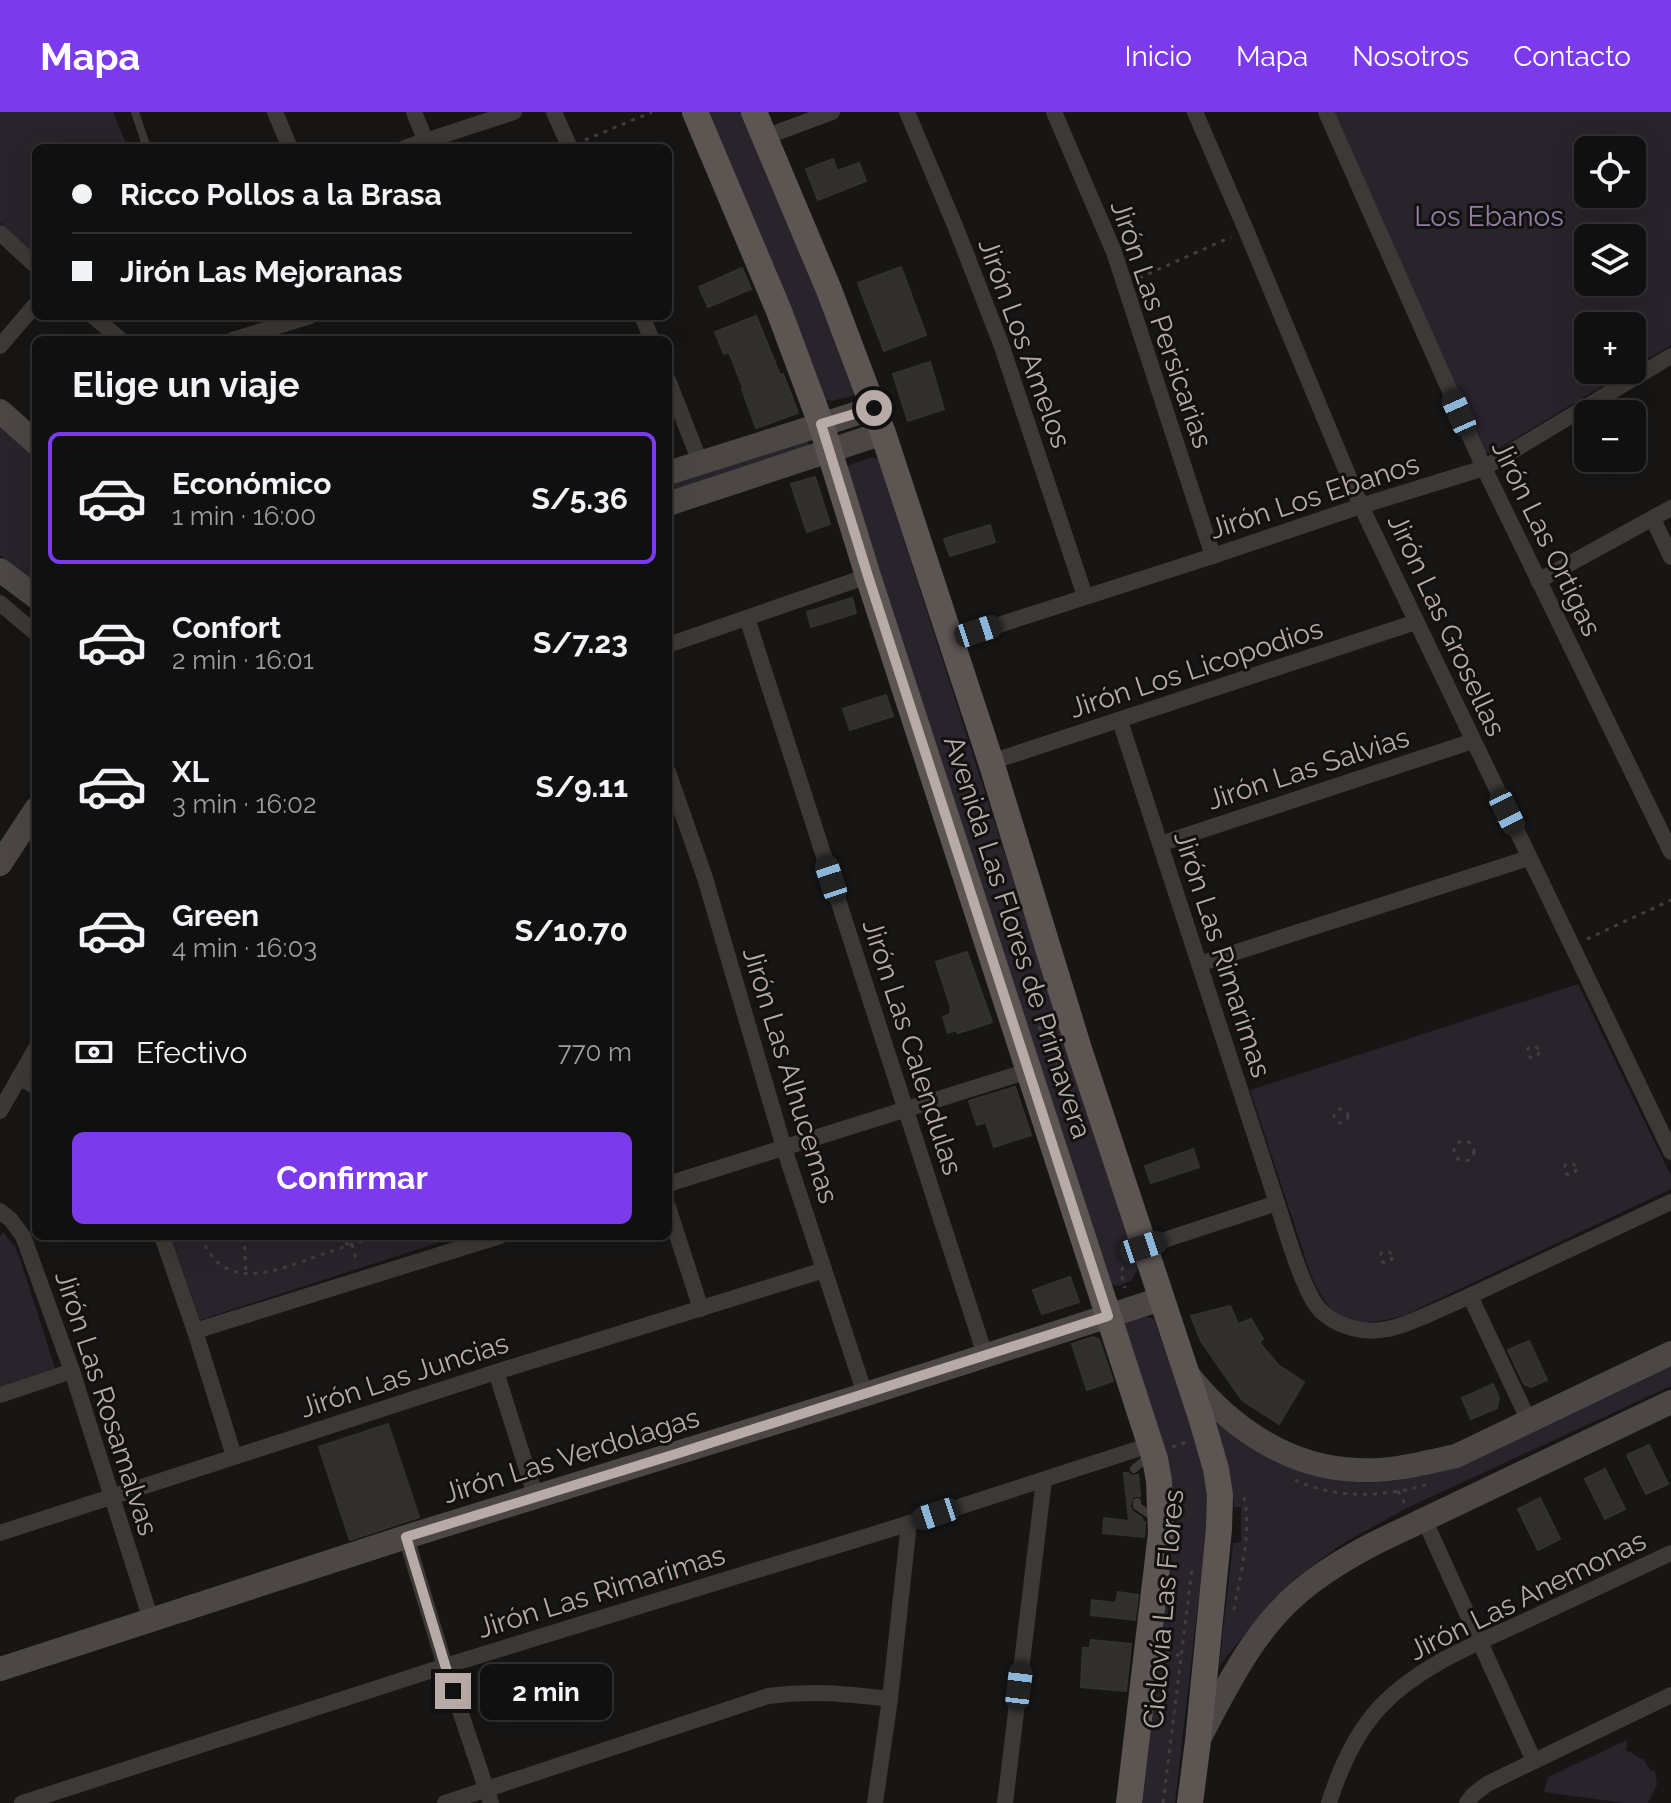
<!DOCTYPE html>
<html lang="es">
<head>
<meta charset="utf-8">
<style>
  :root { --surface:#111010; --page:#1a1919; --text:#f1f3f6; --muted:#9c9d9f; --line:#303030; --accent:#7c3aed }
  body { margin:0; font-family:Raleway,sans-serif; background:var(--page); color:var(--text); height:100vh; display:flex; flex-direction:column; font-size:30px; white-space:nowrap }
  * { box-sizing:border-box; margin:0 }
  p { font-size:26px; color:var(--muted) }
  .icon { flex:none; width:44px; height:44px; fill:none; stroke:currentColor; stroke-width:2; stroke-linecap:round; stroke-linejoin:round }
  .map { position:relative; flex:1; overflow:hidden }
  .panel { position:absolute; left:32px; top:224px; width:640px; height:904px; display:flex; flex-direction:column; background:var(--surface); border-radius:12px; box-shadow:0 8px 32px #0002,0 0 0 2px var(--line) }
  .panel>* { flex:none }
  .hud { position:absolute; left:32px; top:32px; width:640px; height:176px; border-radius:12px; box-shadow:0 8px 32px #0002,0 0 0 2px var(--line); display:grid; align-content:center; height:176px; padding:0 40px; background:var(--surface) }
  .tools { position:absolute; left:1574px; top:24px; display:grid; gap:16px }
  .tools a { display:grid; place-items:center; width:72px; height:72px; border-radius:12px; background:var(--surface); box-shadow:0 8px 32px #0002,0 0 0 2px var(--line); font-size:40px }
  .end { position:absolute; width:36px; height:36px; margin:-18px; border:10px solid #b8aba7; background:#111; box-shadow:0 0 0 4px #111 }
  .from { border-radius:50% }
  .bubble { position:absolute; height:56px; border-radius:12px; background:var(--surface); box-shadow:0 8px 32px #0002,0 0 0 2px var(--line); font-size:26px; font-weight:700; line-height:56px; text-align:center }
  .car { position:absolute; width:24px; height:48px; margin:-24px -12px; border-radius:10px; box-shadow:0 0 6px 2px #0007; background:linear-gradient(#222 24%,#8ab4d8 0 40%,#222 0 76%,#8ab4d8 0 86%,#222 0) }
  .hud b { display:flex; align-items:center; gap:28px; height:76px; font-size:30px }
  .hud b+b { border-top:2px solid var(--line) }
  .hud i { width:20px; height:20px; background:var(--text) }
  ul { padding:0; list-style:none }
  li { display:flex; align-items:center; gap:24px; height:132px; margin:0 16px 12px; padding:0 24px; border:4px solid transparent; border-radius:12px }
  li div { flex:1 }
  li b { display:block; font-size:30px }
  li em { font-style:normal; font-weight:700 }
  li.active { border-color:var(--accent) }
  li>.icon { width:72px; height:72px; stroke-width:1.5 }
  h2 { padding:0 40px; font-size:36px; line-height:96px }
  .pay { display:flex; align-items:center; gap:20px; height:88px; padding:0 40px; font-size:30px }
  .pay p { margin-inline-start:auto }
  .button { display:flex; gap:16px; margin-top:auto; padding:16px 40px }
  .button a { flex:1; height:92px; border-radius:12px; background:var(--accent); color:#fff; font-size:32px; font-weight:700; line-height:92px; text-align:center }
  header { display:flex; align-items:center; gap:48px; box-sizing:border-box; height:112px; padding:0 40px; background:var(--accent); color:#fff }
  header strong { font-size:38px }
  nav { display:flex; gap:44px; margin-inline-start:auto; font-size:28px }
  .map>svg:first-child { display:block }
  .green { fill:#29232c; fill-rule:evenodd }
  .building { fill:#312f2d; stroke:#33322f; stroke-width:2 }
  .lines { fill:none; stroke-linecap:round; stroke-linejoin:round }
  .path { stroke:#433e3c; stroke-width:3; stroke-dasharray:4 6; stroke-linecap:butt }
  .lane { stroke:#3c3936; stroke-width:8 }
  .street { stroke:#3c3936; stroke-width:16 }
  .secondary { stroke:#4c4744; stroke-width:24 }
  .primary { stroke:#5c5552; stroke-width:26 }
  .route { stroke:#b8aba7; stroke-width:10 }
  .labels { text-anchor:middle; stroke-width:6; stroke-linejoin:round; paint-order:stroke }
  .park-label { font-size:28px; fill:#947da3; stroke:#121110 }
  .street-label { font-size:28px; fill:#b8aba7; stroke:#121110 }
</style>
</head>
<body>
<header>
<strong>Mapa</strong>
<nav><a>Inicio</a><a>Mapa</a><a>Nosotros</a><a>Contacto</a></nav>
</header>
<div class="map">
<svg width="1671" height="1691" viewBox="0 0 1671 1691">
  <rect width="100%" height="100%" fill="#171615"/>
  <g class="green">
    <path d="M0 0H113L128 36H36V143L0 110Z"/>
    <path d="M704 0H745L856 274 853 284 831 289 823 287Z"/>
    <path d="M1334 0H1671V233L1632 256V214H1588V258H1629L1493 340 1483 341ZM1588 38H1632V82H1588ZM1588 126H1632V170H1588Z"/>
    <path d="M0 309 36 341V472L0 443Z"/>
    <path d="M807 327 809 333 668 384V368Z"/>
    <path d="M872 345 878 347 1138 1156 1131 1169 1118 1174 1111 1173 845 359 847 354Z"/>
    <path d="M1578 872 1671 1064V1077L1405 1203C1356 1217 1332 1213 1311 1163L1250 978Z"/>
    <path d="M3 1120 15 1135 19 1144 55 1256 0 1274V1125Z"/>
    <path d="M171 1124H459L200 1208Z"/>
    <path d="M1147 1205 1154 1207 1201 1343 1209 1397 1175 1691H1137L1169 1421 1123 1215 1126 1209Z"/>
    <path d="M1671 1253V1274L1407 1396 1342 1432 1296 1466 1273 1488 1219 1554 1233 1431 1241 1430V1395H1234L1231 1371 1216 1310 1251 1334 1339 1368 1366 1371 1393 1369 1444 1358Z"/>
    <path d="M1627 1628 1626 1639C1633 1639 1636 1646 1643 1647L1650 1658 1655 1659 1657 1673 1648 1691H1624L1544 1680 1548 1665Z"/>
  </g>
  <g class="building">
    <path d="M833 47 837 59 859 51 866 69 818 88 806 57Z"/>
    <path d="M901 155 926 223 884 239 858 171Z"/>
    <path d="M742 156 751 177 708 195 699 175Z"/>
    <path d="M756 204 780 263 783 262 798 301 756 316 742 277 743 276 729 240 724 242 715 220Z"/>
    <path d="M930 250 944 297 908 309 893 262Z"/>
    <path d="M815 365 830 412 807 420 791 372Z"/>
    <path d="M990 413 995 430 950 444 944 427Z"/>
    <path d="M852 486 856 501 811 515 807 500Z"/>
    <path d="M886 583 893 604 850 618 843 597Z"/>
    <path d="M967 840 992 910 958 921 956 918 948 921 943 905 951 902 950 897 951 896 936 850Z"/>
    <path d="M1015 975 1031 1023 994 1035 986 1010 977 1013 969 989Z"/>
    <path d="M1193 1037 1199 1055 1151 1071 1145 1054Z"/>
    <path d="M1070 1165 1079 1190 1042 1202 1033 1178Z"/>
    <path d="M1230 1194 1238 1212 1251 1207 1263 1227 1259 1230 1278 1253 1304 1270 1279 1312 1242 1288 1201 1229 1191 1204Z"/>
    <path d="M1093 1225 1099 1228 1113 1269 1087 1278 1072 1232Z"/>
    <path d="M1529 1229 1547 1268 1531 1275 1524 1272 1508 1238Z"/>
    <path d="M1493 1272 1499 1286 1497 1296 1471 1307 1462 1286Z"/>
    <path d="M388 1312 419 1405 350 1428 319 1335Z"/>
    <path d="M1649 1333 1668 1372 1646 1382 1627 1343Z"/>
    <path d="M1605 1357 1625 1397 1605 1407 1585 1367Z"/>
    <path d="M1124 1361H1128L1132 1364 1138 1363 1140 1384H1133L1130 1394 1132 1399 1142 1406 1143 1410H1145L1144 1425 1103 1421 1104 1406 1129 1409Z"/>
    <path d="M1540 1386 1560 1427 1538 1438 1518 1397Z"/>
    <path d="M1118 1480 1138 1483 1135 1508 1091 1503 1092 1488 1116 1491Z"/>
    <path d="M1091 1528 1131 1532 1126 1579 1081 1575 1083 1536H1090Z"/>
  </g>
  <g class="lines">
    <g class="path">
      <path d="M585 28 652 0"/>
      <path d="M1139 166 1231 125"/>
      <path d="M1006 815 1026 840"/>
      <path d="M1587 827 1671 788"/>
      <path d="M1039 918 1045 899"/>
      <circle cx="1533" cy="940" r="6"/>
      <path d="M1047 947 1064 958"/>
      <circle cx="1341" cy="1004" r="7"/>
      <circle cx="1464" cy="1039" r="10"/>
      <circle cx="1570" cy="1057" r="6"/>
      <path d="M201 1124C222 1180 270 1161 312 1146 334 1138 356 1131 378 1124"/>
      <path d="M244 1124 246 1163"/>
      <path d="M338 1124 348 1133"/>
      <path d="M352 1132 357 1151"/>
      <circle cx="1386" cy="1145" r="6"/>
      <path d="M1125 1145 1121 1162 1125 1176"/>
      <path d="M1172 1335 1187 1330"/>
      <path d="M1295 1368C1337 1388 1389 1385 1432 1371"/>
      <path d="M1398 1379 1406 1394"/>
      <path d="M1234 1498C1240 1464 1254 1412 1242 1379"/>
      <path d="M1166 1541 1182 1544"/>
      <path d="M1163 1691 1192 1457"/>
    </g>
    <g class="lane">
      <path d="M135 0 147 36"/>
      <path d="M1134 1357 1149 1344"/>
      <path d="M1137 1390V1394L1156 1407"/>
    </g>
    <g class="street">
      <path d="M275 0 290 36"/>
      <path d="M414 0 426 30"/>
      <path d="M554 0 570 36"/>
      <path d="M907 0 956 116 1001 232 1085 484"/>
      <path d="M1054 0 1114 140 1213 444"/>
      <path d="M1195 0 1246 118 1361 394 1671 1040"/>
      <path d="M1326 0 1484 356 1671 740"/>
      <path d="M765 25 832 0"/>
      <path d="M404 36 514 0"/>
      <path d="M0 121 36 154"/>
      <path d="M93 204 121 228"/>
      <path d="M642 204 652 228"/>
      <path d="M233 228 310 204"/>
      <path d="M0 234 36 192"/>
      <path d="M668 268 700 350"/>
      <path d="M1653 407 1671 445"/>
      <path d="M1538 469 1671 396"/>
      <path d="M0 491 33 519"/>
      <path d="M747 506 985 1243"/>
      <path d="M952 528 1213 444 1361 394 1484 356 1671 244"/>
      <path d="M668 533 868 464"/>
      <path d="M1120 609 1277 1091C1285 1116 1303 1180 1320 1198 1337 1215 1364 1222 1387 1217 1401 1215 1415 1208 1427 1203 1448 1194 1468 1185 1489 1175 1549 1147 1610 1119 1671 1090"/>
      <path d="M991 650 1416 510"/>
      <path d="M668 660 705 766 784 1036 865 1282"/>
      <path d="M1160 732 1473 629"/>
      <path d="M1199 852 1529 746"/>
      <path d="M19 965 36 975"/>
      <path d="M0 999 36 936"/>
      <path d="M668 1072 1028 959"/>
      <path d="M668 1095 701 1197"/>
      <path d="M0 1099 11 1108 23 1124 72 1259 151 1508"/>
      <path d="M162 1124 195 1219 234 1344"/>
      <path d="M1143 1135 1277 1091"/>
      <path d="M1470 1184 1529 1309"/>
      <path d="M195 1219 500 1124"/>
      <path d="M496 1260 536 1386"/>
      <path d="M0 1283 72 1259"/>
      <path d="M1424 1407 1534 1649"/>
      <path d="M0 1421 496 1260 824 1158"/>
      <path d="M406 1425 445 1554 491 1691"/>
      <path d="M22 1691 445 1554 894 1416 1150 1333"/>
      <path d="M445 1691 768 1584C812 1578 846 1582 890 1587"/>
      <path d="M875 1691 890 1587 909 1411"/>
      <path d="M1005 1691 1044 1368"/>
      <path d="M1329 1691C1340 1656 1355 1622 1380 1595 1418 1555 1472 1533 1521 1511 1571 1488 1621 1464 1671 1441"/>
      <path d="M1467 1691 1473 1683 1487 1672 1671 1583"/>
    </g>
    <g class="secondary">
      <path d="M0 299 36 331"/>
      <path d="M668 361 874 296"/>
      <path d="M668 392 883 321"/>
      <path d="M0 458 36 485"/>
      <path d="M0 752 36 697"/>
      <path d="M1189 1264C1231 1316 1289 1356 1358 1358 1391 1360 1424 1351 1456 1344L1671 1241"/>
      <path d="M0 1557 406 1425 851 1287 1161 1187"/>
      <path d="M1199 1627C1226 1576 1253 1519 1298 1481 1321 1461 1348 1445 1375 1431L1671 1290"/>
    </g>
    <g class="primary">
      <path d="M695 0 779 199 821 312 868 464 1155 1347 1159 1369 1161 1421 1129 1691"/>
      <path d="M754 0 829 178 883 321 991 650 1079 937 1201 1305 1216 1357 1220 1383 1219 1417 1198 1629 1190 1691"/>
    </g>
  </g>
  <g class="lines">
    <path class="route" d="M453 1579 406 1425 679 1341 1108 1204 868 464 821 312 874 296"/>
  </g>
  <g class="labels">
    <g class="park-label">
      <text x="1489" y="114">Los Ebanos</text>
    </g>
    <g class="street-label">
      <text transform="translate(1162 212) rotate(71)" y="10">Jirón Las Persicarias</text>
      <text transform="translate(1025 231) rotate(70)" y="10">Jirón Los Amelos</text>
      <text transform="translate(1314 384) rotate(-18)" y="10">Jirón Los Ebanos</text>
      <text transform="translate(1547 426) rotate(64)" y="10">Jirón Las Ortigas</text>
      <text transform="translate(1447 513) rotate(65)" y="10">Jirón Las Grosellas</text>
      <text transform="translate(1196 556) rotate(-18)" y="10">Jirón Los Licopodios</text>
      <text transform="translate(1308 656) rotate(-18)" y="10">Jirón Las Salvias</text>
      <text transform="translate(1018 825) rotate(72)" y="10">Avenida Las Flores de Primavera</text>
      <text transform="translate(1223 842) rotate(72)" y="10">Jirón Las Rimarimas</text>
      <text transform="translate(913 935) rotate(72)" y="10">Jirón Las Calendulas</text>
      <text transform="translate(791 963) rotate(73)" y="10">Jirón Las Alhucemas</text>
      <text transform="translate(404 1263) rotate(-18)" y="10">Jirón Las Juncias</text>
      <text transform="translate(107 1291) rotate(72)" y="10">Jirón Las Rosamalvas</text>
      <text transform="translate(571 1343) rotate(-17)" y="10">Jirón Las Verdolagas</text>
      <text transform="translate(601 1479) rotate(-17)" y="10">Jirón Las Rimarimas</text>
      <text transform="translate(1527 1483) rotate(-26)" y="10">Jirón Las Anemonas</text>
      <text transform="translate(1163 1497) rotate(-85)" y="10">Ciclovía Las Flores</text>
    </g>
  </g>
</svg>
<div class="tools">
<a><svg class="icon" aria-label="locate" viewBox="0 0 24 24"><circle cx="12" cy="12" r="6"/><path d="M12 2v4M12 18v4M2 12h4M18 12h4"/></svg></a>
<a><svg class="icon" aria-label="layers" viewBox="0 0 24 24"><path d="M12 4l9 5-9 5-9-5zM3 14l9 5 9-5"/></svg></a>
<a>+</a>
<a>−</a>
</div>
<i class="end from" style="left:874px;top:296px"></i>
<i class="end" style="left:453px;top:1579px"></i>
<div class="bubble" style="left:480px;top:1552px;width:132px">2 min</div>
<i class="car" style="left:1459px;top:301px;rotate:336deg"></i>
<i class="car" style="left:978px;top:519px;rotate:72deg"></i>
<i class="car" style="left:1507px;top:700px;rotate:154deg"></i>
<i class="car" style="left:831px;top:767px;rotate:342deg"></i>
<i class="car" style="left:1143px;top:1135px;rotate:72deg"></i>
<i class="car" style="left:936px;top:1402px;rotate:252deg"></i>
<i class="car" style="left:1019px;top:1574px;rotate:7deg"></i>
<div class="hud">
<b><i class="from"></i>Ricco Pollos a la Brasa</b>
<b><i></i>Jirón Las Mejoranas</b>
</div>
<section class="panel">
<h2>Elige un viaje</h2>
<ul>
<li class="active"><svg class="icon" aria-label="car" viewBox="0 0 24 24"><path d="M5 17H2v-5l4-1 3-4h7l3 4 3 1v5h-3M9 17h6M6 11h13"/><circle cx="7" cy="17" r="2"/><circle cx="17" cy="17" r="2"/></svg><div><b>Económico</b><p>1 min · 16:00</p></div><em>S/5.36</em></li>
<li><svg class="icon" aria-label="car" viewBox="0 0 24 24"><path d="M5 17H2v-5l4-1 3-4h7l3 4 3 1v5h-3M9 17h6M6 11h13"/><circle cx="7" cy="17" r="2"/><circle cx="17" cy="17" r="2"/></svg><div><b>Confort</b><p>2 min · 16:01</p></div><em>S/7.23</em></li>
<li><svg class="icon" aria-label="car" viewBox="0 0 24 24"><path d="M5 17H2v-5l4-1 3-4h7l3 4 3 1v5h-3M9 17h6M6 11h13"/><circle cx="7" cy="17" r="2"/><circle cx="17" cy="17" r="2"/></svg><div><b>XL</b><p>3 min · 16:02</p></div><em>S/9.11</em></li>
<li><svg class="icon" aria-label="car" viewBox="0 0 24 24"><path d="M5 17H2v-5l4-1 3-4h7l3 4 3 1v5h-3M9 17h6M6 11h13"/><circle cx="7" cy="17" r="2"/><circle cx="17" cy="17" r="2"/></svg><div><b>Green</b><p>4 min · 16:03</p></div><em>S/10.70</em></li>
</ul>
<div class="pay"><svg class="icon" aria-label="cash" viewBox="0 0 24 24"><path d="M3 7h18v10H3z"/><circle cx="12" cy="12" r="2"/></svg>Efectivo<p>770 m</p></div>
<div class="button"><a>Confirmar</a></div>
</section>
</div>
</body>
</html>
